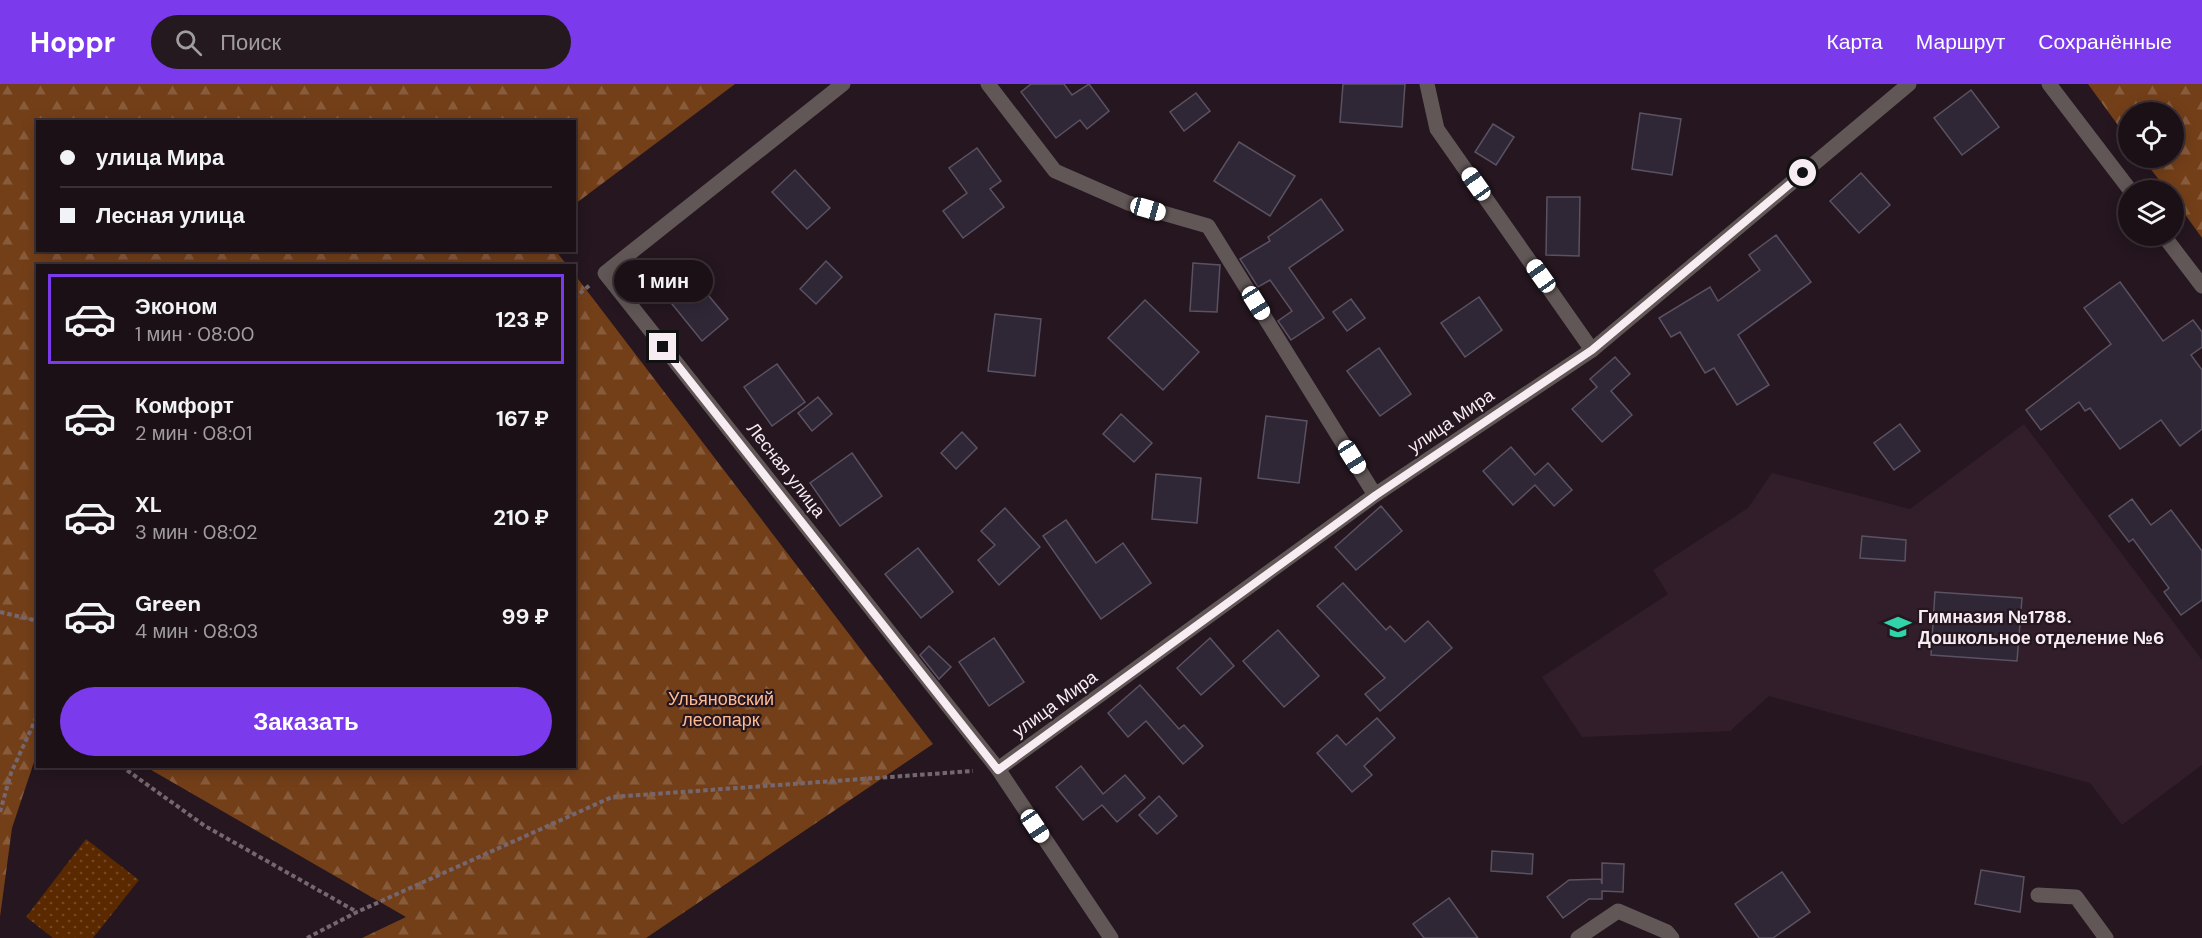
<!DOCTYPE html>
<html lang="ru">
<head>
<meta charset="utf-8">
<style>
  :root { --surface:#1c1017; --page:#251920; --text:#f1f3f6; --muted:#a09da1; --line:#3a3036; --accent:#7c3aed }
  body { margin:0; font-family:"DM Sans",sans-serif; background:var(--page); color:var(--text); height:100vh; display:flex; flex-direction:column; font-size:22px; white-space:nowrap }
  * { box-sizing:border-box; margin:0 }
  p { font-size:20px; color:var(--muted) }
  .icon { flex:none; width:33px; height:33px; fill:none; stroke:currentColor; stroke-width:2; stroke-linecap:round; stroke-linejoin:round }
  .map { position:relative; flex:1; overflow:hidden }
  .sheet { position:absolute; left:36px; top:180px; width:540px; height:504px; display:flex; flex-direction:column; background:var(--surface); border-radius:0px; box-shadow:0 3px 15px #0003,0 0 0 2px var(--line) }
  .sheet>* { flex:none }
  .top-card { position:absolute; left:36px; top:36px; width:540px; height:132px; border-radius:0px; box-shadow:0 3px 15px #0003,0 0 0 2px var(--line); display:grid; align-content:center; height:132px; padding:0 24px; background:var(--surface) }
  .buttons { position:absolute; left:2118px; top:18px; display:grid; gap:12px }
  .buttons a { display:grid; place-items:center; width:66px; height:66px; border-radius:50%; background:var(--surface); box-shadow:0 3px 15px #0003,0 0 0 2px var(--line); font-size:30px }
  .end { position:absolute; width:27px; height:27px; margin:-14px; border:8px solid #f7ecf2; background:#111; box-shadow:0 0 0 3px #111 }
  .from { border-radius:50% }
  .bubble { position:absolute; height:42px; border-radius:21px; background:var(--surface); box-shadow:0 3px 15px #0003,0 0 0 2px var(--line); font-size:20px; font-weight:700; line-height:42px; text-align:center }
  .car { position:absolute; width:18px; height:36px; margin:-18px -9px; border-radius:8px; box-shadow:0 0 4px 2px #0007; background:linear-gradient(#fff 24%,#345 0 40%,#fff 0 76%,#345 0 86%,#fff 0) }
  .top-card b { display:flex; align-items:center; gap:21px; height:57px; font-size:22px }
  .top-card b+b { border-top:2px solid var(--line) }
  .top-card i { width:15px; height:15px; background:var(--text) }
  ul { padding:10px 0 0; list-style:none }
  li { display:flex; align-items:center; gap:18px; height:90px; margin:0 12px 9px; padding:0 12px; border:3px solid transparent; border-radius:0px }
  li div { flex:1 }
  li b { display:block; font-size:22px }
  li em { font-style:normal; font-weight:700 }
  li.active { border-color:var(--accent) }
  li>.icon { width:54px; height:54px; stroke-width:1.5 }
  .cta { display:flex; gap:12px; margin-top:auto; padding:12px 24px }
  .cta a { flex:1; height:69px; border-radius:36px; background:var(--accent); color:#fff; font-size:24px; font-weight:700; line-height:69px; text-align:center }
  header { display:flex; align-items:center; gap:36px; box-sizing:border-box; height:84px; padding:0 30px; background:var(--accent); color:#fff }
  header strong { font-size:28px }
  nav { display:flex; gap:33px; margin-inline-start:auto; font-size:21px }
  .search { width:420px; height:54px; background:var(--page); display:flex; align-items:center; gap:15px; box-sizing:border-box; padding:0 21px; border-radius:33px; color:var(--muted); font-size:22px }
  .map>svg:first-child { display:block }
  .built { fill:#321e2a }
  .forest { fill:url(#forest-firs) }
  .park { fill:url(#park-dots) }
  .building { fill:#2f2736; stroke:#5a5262; stroke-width:1.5 }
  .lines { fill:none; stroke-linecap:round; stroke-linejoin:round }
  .path { stroke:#75676f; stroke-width:4; stroke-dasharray:4.5 3; stroke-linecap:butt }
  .minor { stroke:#615757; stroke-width:15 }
  .route { stroke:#f7ecf2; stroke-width:8 }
  .labels { text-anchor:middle; stroke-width:4.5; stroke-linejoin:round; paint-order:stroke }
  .street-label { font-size:18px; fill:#f7ecf2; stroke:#25161f }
  .poi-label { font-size:18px; font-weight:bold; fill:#f7ecf2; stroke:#25161f; text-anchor:start }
  .park-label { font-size:18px; fill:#febb91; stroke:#25161f }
</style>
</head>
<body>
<header>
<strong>Hoppr</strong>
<div class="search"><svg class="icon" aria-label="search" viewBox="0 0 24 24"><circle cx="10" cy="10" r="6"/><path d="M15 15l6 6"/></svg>Поиск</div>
<nav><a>Карта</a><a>Маршрут</a><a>Сохранённые</a></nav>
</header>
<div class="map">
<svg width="2202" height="854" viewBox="0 0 2202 854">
  <defs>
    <pattern id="forest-firs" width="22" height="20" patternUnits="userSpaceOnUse" patternTransform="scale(1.5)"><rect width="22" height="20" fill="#733f19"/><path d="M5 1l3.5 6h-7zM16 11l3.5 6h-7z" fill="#885b3b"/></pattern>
    <pattern id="park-dots" width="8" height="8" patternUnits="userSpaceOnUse" patternTransform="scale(1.5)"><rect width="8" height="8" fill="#5a2900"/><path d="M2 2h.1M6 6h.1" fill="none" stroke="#724826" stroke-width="1.8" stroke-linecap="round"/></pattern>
  </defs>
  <rect width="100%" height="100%" fill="#25161f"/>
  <path class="built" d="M2024 340 2202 576V681L2122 741 2090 699 1769 612 1730 647 1582 653 1542 593 1668 510 1653 486 1748 424 1772 389 1910 425Z"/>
  <g class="forest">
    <path d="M0 0H735L575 120 574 38H38V166H555L567 181 38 182 37 669 12 744 0 833Z"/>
    <path d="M2088 0H2202V154L2174 115V106H2167L2142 74H2174V28H2128V55Z"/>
    <path d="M575 191 933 660 646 854H362L406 833 146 683 574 682Z"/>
  </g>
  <path class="park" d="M86 755 139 796 93 854H53L26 833Z"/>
  <g class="building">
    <path d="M1031 0H1064L1072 11 1089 0 1109 27 1087 45 1080 36 1056 54 1021 8Z"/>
    <path d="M1343 0H1405L1402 43 1340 38Z"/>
    <path d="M1971 6 1999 43 1962 71 1934 34Z"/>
    <path d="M1196 9 1210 27 1184 47 1170 28Z"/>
    <path d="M1640 29 1681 35 1672 91 1632 85Z"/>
    <path d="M1493 40 1514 53 1496 81 1475 68Z"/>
    <path d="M1239 58 1295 92 1270 132 1214 97Z"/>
    <path d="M977 64 1001 97 990 105 1004 123 963 154 943 127 967 109 949 84Z"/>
    <path d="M795 86 830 124 807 145 772 108Z"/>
    <path d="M1861 89 1890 121 1859 149 1830 117Z"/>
    <path d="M1547 113H1580L1579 172 1546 171Z"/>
    <path d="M1321 115 1343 146 1289 184 1324 234 1291 256 1278 237 1292 227 1270 196 1258 203 1240 175 1270 157 1268 153Z"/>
    <path d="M1776 151 1811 198 1738 251 1769 301 1737 321 1714 284 1705 289 1680 248 1671 253 1659 234 1710 203 1718 217 1760 186 1749 171Z"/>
    <path d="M826 177 842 193 816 220 800 205Z"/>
    <path d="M1193 179 1220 181 1217 228 1190 227Z"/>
    <path d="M694 194 728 235 702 257 668 215Z"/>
    <path d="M2120 198 2163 257 2193 236 2202 248V263L2191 271 2202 286V345L2180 362 2161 336 2120 365 2090 324 2085 327 2079 318 2041 346 2026 326 2111 260 2084 224Z"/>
    <path d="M1479 213 1502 246 1465 273 1441 239Z"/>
    <path d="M1351 215 1365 234 1347 247 1333 228Z"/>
    <path d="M1145 216 1199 268 1163 306 1108 254Z"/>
    <path d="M995 230 1041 235 1035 292 988 287Z"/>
    <path d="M1379 264 1411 310 1380 332 1347 287Z"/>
    <path d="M1615 273 1630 290 1611 307 1632 331 1602 358 1572 325 1597 303 1590 295Z"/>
    <path d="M777 280 805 318 772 342 744 303Z"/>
    <path d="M818 313 832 330 812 347 798 329Z"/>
    <path d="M1121 330 1152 359 1134 378 1103 350Z"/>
    <path d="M1266 332 1307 337 1299 399 1258 394Z"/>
    <path d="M1900 340 1920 367 1894 386 1874 359Z"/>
    <path d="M962 348 977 364 956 385 941 369Z"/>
    <path d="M1511 363 1535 391 1548 379 1572 406 1554 422 1535 401 1513 421 1483 387Z"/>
    <path d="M852 369 882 412 840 442 810 399Z"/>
    <path d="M1156 390 1201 394 1197 439 1152 435Z"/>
    <path d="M2132 415 2151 441 2171 426 2202 467V516L2181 531 2164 508 2169 504 2133 455 2129 458 2109 432Z"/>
    <path d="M1381 422 1402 447 1356 486 1335 463Z"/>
    <path d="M1005 424 1040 463 999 501 978 476 995 461 981 447Z"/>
    <path d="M1066 436 1096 479 1123 459 1151 499 1101 535 1043 452Z"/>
    <path d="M1862 452 1906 456 1905 477 1860 474Z"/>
    <path d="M918 464 953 508 921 534 885 490Z"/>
    <path d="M1343 499 1386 546 1390 542 1405 558 1428 537 1452 564 1380 627 1365 610 1385 594 1317 522Z"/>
    <path d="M1935 508 2022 514 2017 577 1931 571Z"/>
    <path d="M1278 546 1319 592 1284 623 1243 577Z"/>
    <path d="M994 554 1024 598 989 622 959 578Z"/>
    <path d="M1210 554 1234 582 1201 611 1177 584Z"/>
    <path d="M929 562 951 583 939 595 920 571Z"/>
    <path d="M1140 601 1179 645 1184 641 1203 662 1183 680 1146 637 1128 653 1108 629Z"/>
    <path d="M1377 634 1395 654 1364 682 1372 691 1352 708 1317 669 1337 651 1346 661Z"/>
    <path d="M1081 682 1103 710 1125 691 1145 714 1117 738 1102 721 1083 736 1056 703Z"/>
    <path d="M1159 712 1177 732 1157 750 1139 731Z"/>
    <path d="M1492 767 1533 770 1532 790 1491 787Z"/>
    <path d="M1602 779 1624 780 1623 808 1602 807V815H1589L1563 834 1547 813 1569 796 1601 795 1602 800Z"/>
    <path d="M1981 786 2024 793 2020 828 1975 820Z"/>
    <path d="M1782 788 1810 828 1773 854H1759L1735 820Z"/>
    <path d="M1449 814 1478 854H1424L1413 840Z"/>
  </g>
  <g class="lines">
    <g class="path">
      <path d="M574 214 590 201"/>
      <path d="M0 528 38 537"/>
      <path d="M121 682 205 742 357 828"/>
      <path d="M0 728 11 689 38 630"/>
      <path d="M307 854 357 828 612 713 973 687"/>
    </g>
    <g class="minor">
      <path d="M843 0 605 189 998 685 1111 854"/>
      <path d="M988 0 1055 87 1128 119 1208 142 1375 411"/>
      <path d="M1427 0 1437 45 1592 266"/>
      <path d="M2049 0 2130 106"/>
      <path d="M2164 152 2202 202"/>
      <path d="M998 685 1375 411 1592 266 1909 0"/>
      <path d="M2038 811 2076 813 2106 854"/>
      <path d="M1578 854 1618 827 1667 848 1672 854"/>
    </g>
  </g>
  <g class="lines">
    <path class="route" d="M663 263 998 686 1376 411 1592 266 1803 89"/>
  </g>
  <defs>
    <g id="school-bare" transform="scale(2.07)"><path d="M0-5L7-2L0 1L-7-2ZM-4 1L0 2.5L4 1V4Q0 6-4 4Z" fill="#31d4a9" stroke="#25161f" stroke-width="2.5" paint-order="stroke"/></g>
  </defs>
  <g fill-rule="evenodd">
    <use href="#school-bare" x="1898" y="543"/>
  </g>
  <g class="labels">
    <g class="street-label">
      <text transform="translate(1451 337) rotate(-34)" y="6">улица Мира</text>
      <text transform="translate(786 386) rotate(52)" y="6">Лесная улица</text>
      <text transform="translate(1055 620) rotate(-36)" y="6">улица Мира</text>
    </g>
    <g class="poi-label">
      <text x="1918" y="539">Гимназия №1788.<tspan x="1918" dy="21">Дошкольное отделение №6</tspan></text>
    </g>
    <g class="park-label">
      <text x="721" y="621">Ульяновский<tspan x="721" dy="21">лесопарк</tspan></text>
    </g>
  </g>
</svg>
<div class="buttons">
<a><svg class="icon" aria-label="locate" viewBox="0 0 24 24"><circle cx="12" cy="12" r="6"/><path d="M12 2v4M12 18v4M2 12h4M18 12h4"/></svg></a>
<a><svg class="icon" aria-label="layers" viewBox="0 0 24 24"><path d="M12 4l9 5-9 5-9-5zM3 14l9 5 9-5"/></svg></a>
</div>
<i class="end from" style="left:1803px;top:89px"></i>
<i class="end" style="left:663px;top:263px"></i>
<div class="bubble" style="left:614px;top:176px;width:99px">1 мин</div>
<i class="car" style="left:1476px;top:100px;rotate:325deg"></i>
<i class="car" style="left:1148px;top:125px;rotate:106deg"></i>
<i class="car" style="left:1541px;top:192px;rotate:325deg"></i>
<i class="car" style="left:1256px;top:219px;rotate:148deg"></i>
<i class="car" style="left:1352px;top:373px;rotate:148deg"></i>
<i class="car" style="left:1035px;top:742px;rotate:146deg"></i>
<div class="top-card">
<b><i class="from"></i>улица Мира</b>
<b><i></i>Лесная улица</b>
</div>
<section class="sheet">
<ul>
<li class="active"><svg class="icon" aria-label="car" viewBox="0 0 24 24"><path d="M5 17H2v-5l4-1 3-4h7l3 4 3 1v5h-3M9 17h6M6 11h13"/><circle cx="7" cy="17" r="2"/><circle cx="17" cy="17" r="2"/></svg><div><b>Эконом</b><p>1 мин · 08:00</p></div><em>123 ₽</em></li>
<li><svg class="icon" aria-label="car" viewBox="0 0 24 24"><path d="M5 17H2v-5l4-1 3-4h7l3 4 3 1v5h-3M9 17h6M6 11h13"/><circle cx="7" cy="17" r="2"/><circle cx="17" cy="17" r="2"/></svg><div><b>Комфорт</b><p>2 мин · 08:01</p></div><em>167 ₽</em></li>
<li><svg class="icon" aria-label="car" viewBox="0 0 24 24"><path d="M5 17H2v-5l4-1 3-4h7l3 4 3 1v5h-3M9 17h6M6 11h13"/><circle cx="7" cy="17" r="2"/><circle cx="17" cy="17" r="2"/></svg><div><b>XL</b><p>3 мин · 08:02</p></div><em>210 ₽</em></li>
<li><svg class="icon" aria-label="car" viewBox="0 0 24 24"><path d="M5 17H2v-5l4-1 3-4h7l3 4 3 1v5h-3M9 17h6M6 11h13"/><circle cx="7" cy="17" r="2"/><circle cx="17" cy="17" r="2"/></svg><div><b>Green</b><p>4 мин · 08:03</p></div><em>99 ₽</em></li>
</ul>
<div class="cta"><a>Заказать</a></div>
</section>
</div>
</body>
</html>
